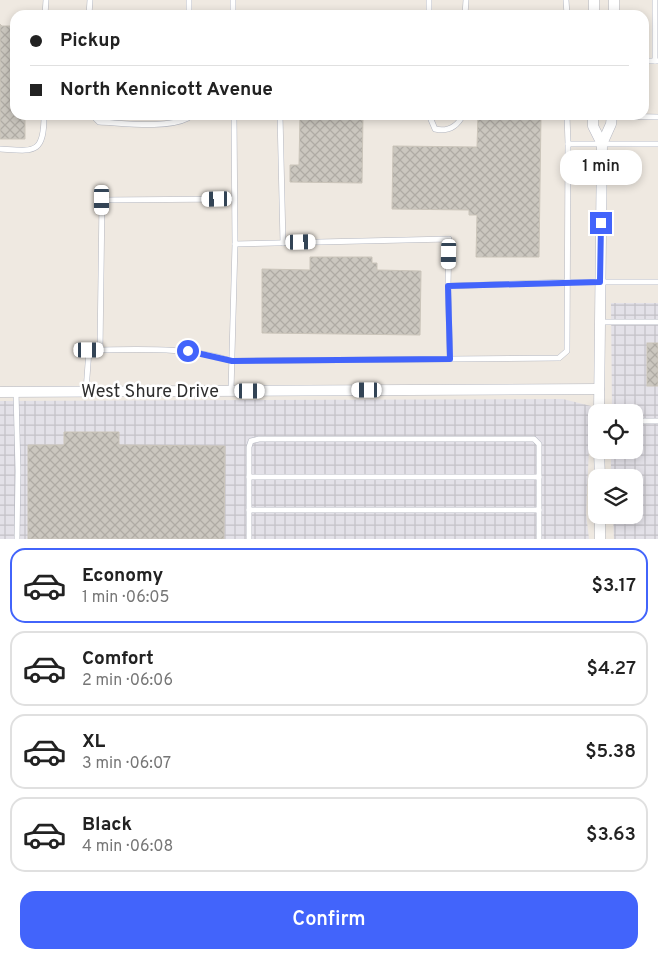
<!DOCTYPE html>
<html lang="en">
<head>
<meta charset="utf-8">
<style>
  :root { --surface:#fff; --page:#f2f2f2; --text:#222; --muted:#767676; --line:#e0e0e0; --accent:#4264fb }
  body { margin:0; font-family:Overpass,sans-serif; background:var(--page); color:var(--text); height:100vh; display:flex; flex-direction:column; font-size:19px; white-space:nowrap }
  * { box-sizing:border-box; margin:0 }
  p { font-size:16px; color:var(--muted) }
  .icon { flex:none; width:28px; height:28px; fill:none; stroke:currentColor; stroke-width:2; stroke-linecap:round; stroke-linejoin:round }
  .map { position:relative; height:539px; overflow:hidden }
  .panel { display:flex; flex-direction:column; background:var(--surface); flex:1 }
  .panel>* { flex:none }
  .guide { position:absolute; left:10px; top:10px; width:639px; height:110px; border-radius:15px; box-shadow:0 2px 8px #0003; display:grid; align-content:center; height:110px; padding:0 20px; background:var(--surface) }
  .tools { position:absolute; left:588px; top:404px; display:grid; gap:10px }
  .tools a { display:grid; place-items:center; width:55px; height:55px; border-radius:10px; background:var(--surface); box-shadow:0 2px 8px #0003; font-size:25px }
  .end { position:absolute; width:22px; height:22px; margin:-11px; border:6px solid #4264fb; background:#fff; box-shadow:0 0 0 2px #fff }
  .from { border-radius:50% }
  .bubble { position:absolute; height:35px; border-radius:15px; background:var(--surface); box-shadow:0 2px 8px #0003; font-size:16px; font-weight:600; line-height:35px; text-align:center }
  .car { position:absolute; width:15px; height:30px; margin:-15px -8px; border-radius:6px; box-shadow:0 0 4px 1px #0007; background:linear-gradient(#fff 24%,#345 0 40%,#fff 0 76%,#345 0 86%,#fff 0) }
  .guide b { display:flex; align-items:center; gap:18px; height:48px; font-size:19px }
  .guide b+b { border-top:1px solid var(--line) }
  .guide i { width:12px; height:12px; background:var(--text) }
  ul { padding:9px 0 0; list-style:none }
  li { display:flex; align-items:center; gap:15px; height:75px; margin:0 10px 8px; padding:0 10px; border:2px solid var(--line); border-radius:15px }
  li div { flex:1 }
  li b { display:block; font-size:19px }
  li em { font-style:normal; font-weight:600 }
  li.selected { border-color:var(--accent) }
  li>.icon { width:45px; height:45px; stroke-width:1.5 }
  .action { display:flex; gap:10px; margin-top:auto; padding:10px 20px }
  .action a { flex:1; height:58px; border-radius:15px; background:var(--accent); color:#fff; font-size:20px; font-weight:600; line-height:58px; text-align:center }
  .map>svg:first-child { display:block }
  .industrial { fill:url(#industrial-grid) }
  .building { fill:url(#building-cross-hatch); stroke:#cbc5ba }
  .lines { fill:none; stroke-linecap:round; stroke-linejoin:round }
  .lane-casing { stroke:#b4b7c1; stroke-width:6 }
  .street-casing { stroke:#b4b7c1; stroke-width:11 }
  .lane { stroke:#fff; stroke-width:5 }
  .street { stroke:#fff; stroke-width:10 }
  .route { stroke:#4264fb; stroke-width:6 }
  .labels { text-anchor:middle; stroke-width:5; stroke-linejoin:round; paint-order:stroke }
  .street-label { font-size:18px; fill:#2e2e2e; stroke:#fff }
</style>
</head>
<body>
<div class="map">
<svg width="658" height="539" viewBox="0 0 658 539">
  <defs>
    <pattern id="industrial-grid" width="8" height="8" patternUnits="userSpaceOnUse" patternTransform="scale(1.25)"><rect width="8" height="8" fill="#e3e1e8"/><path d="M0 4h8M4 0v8" fill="none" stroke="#c3c1c7"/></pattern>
    <pattern id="building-cross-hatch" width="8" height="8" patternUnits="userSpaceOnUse" patternTransform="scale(1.25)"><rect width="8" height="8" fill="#cbc7bf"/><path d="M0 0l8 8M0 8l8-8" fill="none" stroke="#afaba4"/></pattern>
  </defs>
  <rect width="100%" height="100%" fill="#efe9e1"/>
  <g class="industrial">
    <path d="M611 303H658V539H614L613 515H634V478H611V450H634V412H612Z"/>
    <path d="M563 399 591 406 586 513 589 539H0V401Z"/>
  </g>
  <g class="building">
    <rect x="254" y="12" width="157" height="3"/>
    <path d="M0 24 2 26H15V115H25V139H0Z"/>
    <path d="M300 115H363L362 183 290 182V165H299Z"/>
    <path d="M478 115H541L539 257H476L477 215H469V210L392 209 393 146 477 147Z"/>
    <path d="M310 257H372V263H377V270L421 271 420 335 262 333V269L310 270Z"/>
    <rect x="647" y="343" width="11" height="43"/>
    <path d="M64 432H119V445L225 446 224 539H28V445H64Z"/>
  </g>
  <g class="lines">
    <g class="lane-casing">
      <g id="lane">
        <path d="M189 0V15"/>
        <path d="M233 0V15"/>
        <path d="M566 0 567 15"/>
        <path d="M45 15 46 0"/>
        <path d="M89 15 90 0"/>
        <path d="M429 15V0"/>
        <path d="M465 15 466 0"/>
        <path d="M644 61H658"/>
        <path d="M655 61V0"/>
        <path d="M92 115 99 122C123 123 167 129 188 118L189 115"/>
        <path d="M234 115 235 244"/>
        <path d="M280 115 283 243"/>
        <path d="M429 115 435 129C448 132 457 127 463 115"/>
        <path d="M567 115 568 144H658"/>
        <path d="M612 116 658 117"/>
        <path d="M0 149C34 151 44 155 44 115"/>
        <path d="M600 322H658"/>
        <path d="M100 350 102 200 234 199"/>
        <path d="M450 359 559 358 567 351 568 144"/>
        <path d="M86 391 89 350C136 350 187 346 232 361L450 359 448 286"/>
        <path d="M231 391 235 244 449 239 448 286 567 282H658"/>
        <path d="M16 392 18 471 17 539"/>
        <path d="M634 421H658"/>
        <path d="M249 477H539"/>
        <path d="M249 510H539"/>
        <path d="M249 539V447L251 441 259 439H534L539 444V539"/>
      </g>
    </g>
    <g class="street-casing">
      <g id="street">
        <path d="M594 15V0"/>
        <path d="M614 15V0"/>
        <path d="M593 115V126L602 144"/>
        <path d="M0 392 599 389"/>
        <path d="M599 412 602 144 611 124 612 115"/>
        <path d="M599 450 600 478"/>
        <path d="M600 515V539"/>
      </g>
    </g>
    <use href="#lane" class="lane"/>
    <use href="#street" class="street"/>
  </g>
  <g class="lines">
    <path class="route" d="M188 351 232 361 450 359 448 286 600 282 601 223"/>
  </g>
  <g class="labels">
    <g class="street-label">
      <text x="150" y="397">West Shure Drive</text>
    </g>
  </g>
</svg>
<div class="tools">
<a><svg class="icon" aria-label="locate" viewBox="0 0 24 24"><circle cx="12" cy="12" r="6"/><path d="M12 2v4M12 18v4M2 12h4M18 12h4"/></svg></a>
<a><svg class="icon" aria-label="layers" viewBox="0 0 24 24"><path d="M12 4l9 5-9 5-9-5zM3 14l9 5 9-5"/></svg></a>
</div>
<i class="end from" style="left:188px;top:351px"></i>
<i class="end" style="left:601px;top:223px"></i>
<div class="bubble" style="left:560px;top:150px;width:82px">1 min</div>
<i class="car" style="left:217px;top:199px;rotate:269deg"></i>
<i class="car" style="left:102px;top:200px;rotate:180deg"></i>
<i class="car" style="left:301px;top:242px;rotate:89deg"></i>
<i class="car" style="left:449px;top:254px;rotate:181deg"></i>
<i class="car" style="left:89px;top:350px;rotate:90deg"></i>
<i class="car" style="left:367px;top:390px;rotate:270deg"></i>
<i class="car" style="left:250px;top:391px;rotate:90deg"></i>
<div class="guide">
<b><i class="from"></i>Pickup</b>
<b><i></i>North Kennicott Avenue</b>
</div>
</div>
<section class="panel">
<ul>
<li class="selected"><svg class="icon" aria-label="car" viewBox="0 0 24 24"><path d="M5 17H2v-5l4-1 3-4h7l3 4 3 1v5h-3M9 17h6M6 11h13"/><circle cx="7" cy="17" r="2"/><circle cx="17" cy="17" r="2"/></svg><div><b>Economy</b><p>1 min · 06:05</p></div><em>$3.17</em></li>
<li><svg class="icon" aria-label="car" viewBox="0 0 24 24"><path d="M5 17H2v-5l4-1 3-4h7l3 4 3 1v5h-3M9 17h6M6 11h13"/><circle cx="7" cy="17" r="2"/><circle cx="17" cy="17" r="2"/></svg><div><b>Comfort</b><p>2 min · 06:06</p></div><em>$4.27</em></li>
<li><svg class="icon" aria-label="car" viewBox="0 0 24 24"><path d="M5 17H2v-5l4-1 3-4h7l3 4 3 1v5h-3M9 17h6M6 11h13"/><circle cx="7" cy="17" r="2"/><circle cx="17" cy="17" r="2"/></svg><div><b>XL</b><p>3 min · 06:07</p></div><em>$5.38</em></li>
<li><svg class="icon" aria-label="car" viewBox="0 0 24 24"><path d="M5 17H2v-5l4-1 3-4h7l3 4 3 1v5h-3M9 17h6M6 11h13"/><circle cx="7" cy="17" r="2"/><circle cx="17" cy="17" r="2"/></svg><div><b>Black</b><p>4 min · 06:08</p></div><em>$3.63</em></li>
</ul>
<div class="action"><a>Confirm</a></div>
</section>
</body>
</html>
